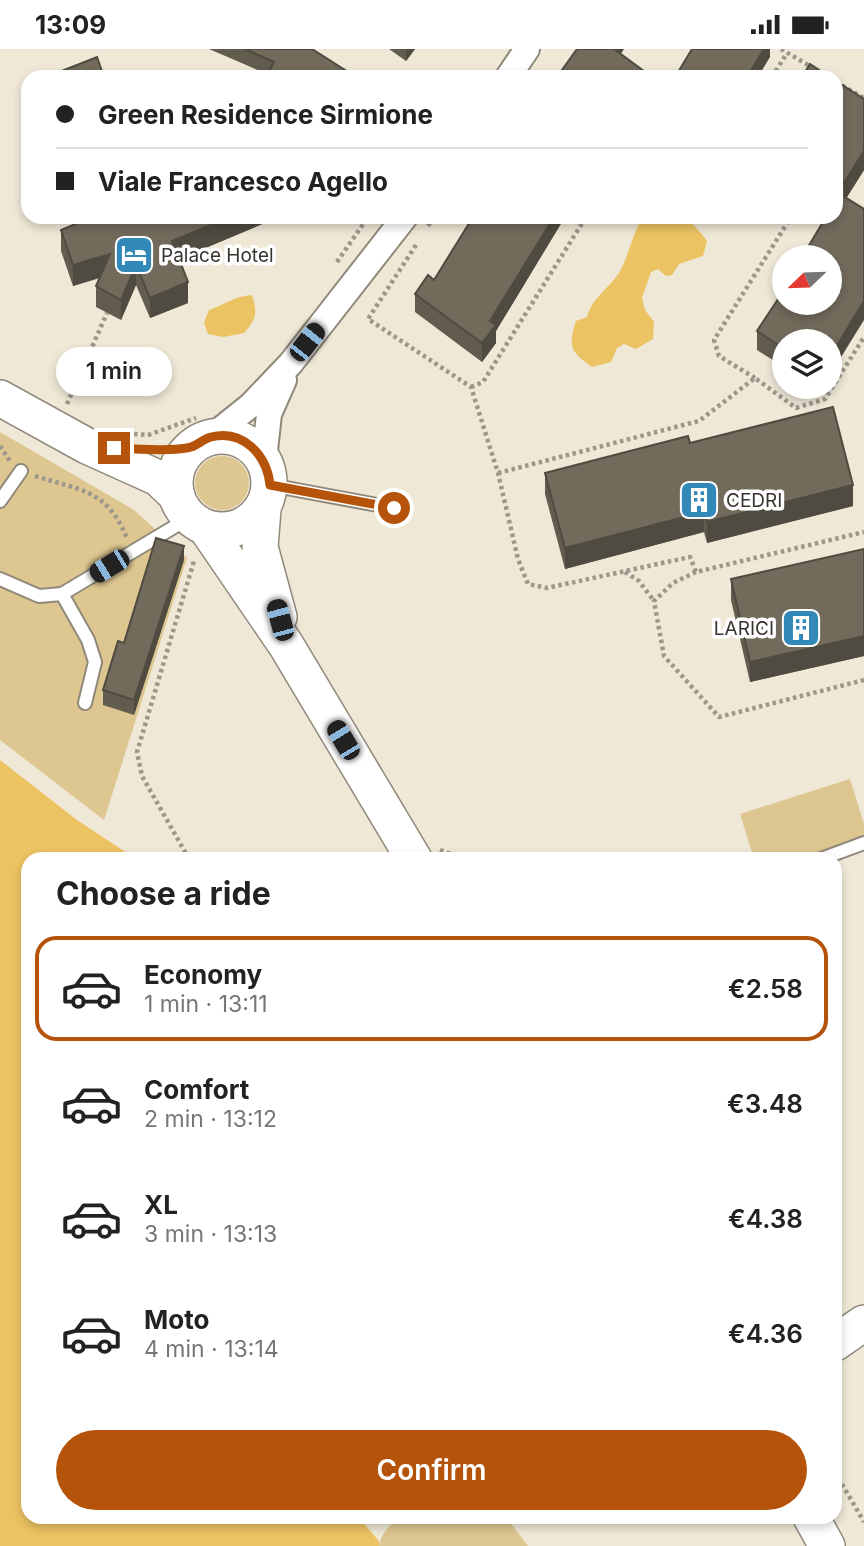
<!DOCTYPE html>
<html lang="en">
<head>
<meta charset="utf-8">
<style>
  :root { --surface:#fff; --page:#f2f2f2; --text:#222; --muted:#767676; --line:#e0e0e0; --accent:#b45309 }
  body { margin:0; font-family:Inter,sans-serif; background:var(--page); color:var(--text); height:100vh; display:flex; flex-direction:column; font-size:26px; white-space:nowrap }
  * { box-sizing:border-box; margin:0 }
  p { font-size:23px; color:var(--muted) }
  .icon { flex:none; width:38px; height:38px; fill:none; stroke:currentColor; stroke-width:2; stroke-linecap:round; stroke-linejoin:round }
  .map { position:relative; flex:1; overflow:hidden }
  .panel { position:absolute; left:21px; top:803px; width:821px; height:672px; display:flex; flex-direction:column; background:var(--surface); border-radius:21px; box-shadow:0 4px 10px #0003 }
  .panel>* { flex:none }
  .hud { position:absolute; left:21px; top:21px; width:822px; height:154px; border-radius:21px; box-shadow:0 4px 10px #0003; display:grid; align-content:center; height:154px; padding:0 35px; background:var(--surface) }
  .needle { width:46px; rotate:247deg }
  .buttons { position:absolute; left:772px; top:196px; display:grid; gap:14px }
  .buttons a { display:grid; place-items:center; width:70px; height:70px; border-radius:50%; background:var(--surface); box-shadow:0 4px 10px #0003; font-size:35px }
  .end { position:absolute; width:32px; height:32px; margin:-16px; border:9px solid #b45309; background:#fff; box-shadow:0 0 0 4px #fff }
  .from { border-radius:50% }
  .bubble { position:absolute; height:49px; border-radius:24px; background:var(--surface); box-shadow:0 4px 10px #0003; font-size:23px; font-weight:600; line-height:49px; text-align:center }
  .car { position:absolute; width:21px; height:42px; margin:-21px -10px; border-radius:9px; box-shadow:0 0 5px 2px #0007; background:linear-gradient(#222 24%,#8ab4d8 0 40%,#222 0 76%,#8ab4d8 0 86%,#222 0) }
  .hud b { display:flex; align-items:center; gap:24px; height:66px; font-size:26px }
  .hud b+b { border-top:2px solid var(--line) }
  .hud i { width:18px; height:18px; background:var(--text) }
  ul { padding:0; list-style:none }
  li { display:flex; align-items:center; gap:21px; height:105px; margin:0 14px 10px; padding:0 21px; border:4px solid transparent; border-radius:21px }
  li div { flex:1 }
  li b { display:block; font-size:26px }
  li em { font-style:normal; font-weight:600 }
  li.current { border-color:var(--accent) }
  li>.icon { width:63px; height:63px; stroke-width:1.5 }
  h2 { padding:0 35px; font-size:32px; line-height:84px }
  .button { display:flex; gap:14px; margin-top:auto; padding:14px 35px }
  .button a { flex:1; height:80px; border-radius:42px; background:var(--accent); color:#fff; font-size:28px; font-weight:600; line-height:80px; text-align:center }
  .status { display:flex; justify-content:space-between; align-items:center; height:49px; padding:0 35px; background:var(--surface); direction:ltr }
  .status svg { height:19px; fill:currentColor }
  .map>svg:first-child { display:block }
  .green { fill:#ddc690 }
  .water { fill:#ecc362 }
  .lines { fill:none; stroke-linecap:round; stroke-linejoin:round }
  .lane-casing { stroke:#90897a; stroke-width:16 }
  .street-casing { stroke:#90897a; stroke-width:28 }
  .secondary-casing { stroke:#90897a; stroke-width:38 }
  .path { stroke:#9c978b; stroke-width:4.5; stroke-dasharray:3.5 3.5; stroke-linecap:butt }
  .lane { stroke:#fff; stroke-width:12 }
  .street { stroke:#fff; stroke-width:24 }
  .secondary { stroke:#fff; stroke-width:35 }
  .wall { fill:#625c4f }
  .shaded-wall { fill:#504b40 }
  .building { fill:#726b5c; stroke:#504b40; stroke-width:2 }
  .route { stroke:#b45309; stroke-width:9 }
  .labels { text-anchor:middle; stroke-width:7; stroke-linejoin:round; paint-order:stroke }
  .poi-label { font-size:19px; fill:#38352f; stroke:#fff; text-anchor:start }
</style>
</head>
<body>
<div class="status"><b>13:09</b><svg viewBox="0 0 49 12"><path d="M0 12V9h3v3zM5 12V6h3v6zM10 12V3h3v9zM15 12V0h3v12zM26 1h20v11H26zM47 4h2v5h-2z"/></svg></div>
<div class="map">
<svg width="864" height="1497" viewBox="0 0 864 1497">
  <rect width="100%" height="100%" fill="#efe8d7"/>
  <g class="green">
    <path d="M0 383 134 461 187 509 104 771 0 691Z"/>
    <circle cx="222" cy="434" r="27"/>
    <path d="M850 730 864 775V790L800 810H754L740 765Z"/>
    <path d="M402 1468H506L528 1497H379C381 1484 391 1474 402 1468Z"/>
  </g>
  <g class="water">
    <path d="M643 168C681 168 683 160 707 192L703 207 679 215 672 226 666 227 658 220 651 223 642 249 645 261 654 273 653 290 636 300 624 295 617 299 611 313 592 318C570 303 568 297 576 272L587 268C592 249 608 240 619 224 629 207 632 185 643 168Z"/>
    <path d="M252 246C258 264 256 270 244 284L223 288 208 285 204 274 209 261C224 256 235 247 252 246Z"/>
    <path d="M0 711 77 771 136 810H28V1468H358L379 1492V1497H0Z"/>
  </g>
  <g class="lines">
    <g class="lane-casing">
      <g id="lane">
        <path d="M270 436 394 459"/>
        <path d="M0 452 21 422"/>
        <path d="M0 530 39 547 62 545 189 469"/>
        <path d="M62 545 88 591 95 613 85 654"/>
        <path d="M821 810 864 794"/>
      </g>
    </g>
    <g class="street-casing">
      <g id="street">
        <path d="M508 28 527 0"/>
        <path d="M211 388 251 356 291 314 405 168"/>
        <path d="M264 411 269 365 284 331"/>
      </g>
    </g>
    <g class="secondary-casing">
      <g id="secondary">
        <path d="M0 349 87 397 158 429 177 447"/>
        <circle cx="222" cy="434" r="47"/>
        <path d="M263 460 260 498 279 568"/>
        <path d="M206 479 286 596 414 810"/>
        <path d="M835 1294 864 1274"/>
        <path d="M811 1468 827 1497"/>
      </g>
    </g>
    <g class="path">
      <path d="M781 0 813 19"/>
      <path d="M772 28 787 4"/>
      <path d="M836 33 864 49"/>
      <path d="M428 177 434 168"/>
      <path d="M416 196 368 270 471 338 498 424 518 510 528 535 547 539 690 508 696 523 864 483"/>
      <path d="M337 213 368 168"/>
      <path d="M755 329 719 307 714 291 791 168"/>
      <path d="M471 338 483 333 586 168"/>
      <path d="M67 355 107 264"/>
      <path d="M134 385 148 386 196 369"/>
      <path d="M0 397 10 412"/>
      <path d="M498 424 699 372 755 329 796 359 825 350 864 288"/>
      <path d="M35 427C79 441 107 440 127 489"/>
      <path d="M625 523 639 532 654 552"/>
      <path d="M696 523 673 534 654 552 664 607 719 668 864 631"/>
      <path d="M440 801 454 806 457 810"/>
      <path d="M189 810 142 727 137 703 194 512"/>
      <path d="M835 1423 864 1473"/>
    </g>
    <use href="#lane" class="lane"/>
    <use href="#street" class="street"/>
    <use href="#secondary" class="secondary"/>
  </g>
  <g class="wall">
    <path d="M209 0H312L356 28H269V26Z"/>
    <path d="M389 0H415L406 12Z"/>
    <path d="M836 32 864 121 846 149 784 292V318L757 301V282L784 241 837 149 836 148Z"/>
    <path d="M89 168H279L179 210 188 254 150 269 136 236 121 271 96 258V237L100 229 73 237 61 202V181L89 169Z"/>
    <path d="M473 168H565L496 282V294L482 313 415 263V245L434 231Z"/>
    <path d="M690 394 853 457 707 494 704 483 565 520 545 445V424Z"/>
    <path d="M864 500V607L750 633 731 551V530Z"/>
    <path d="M184 511 134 666 103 656V641L124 594Z"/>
  </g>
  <g class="shaded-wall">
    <path d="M406 0H415L406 12Z"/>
    <path d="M613 0H624L613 17Z"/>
    <path d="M764 0H770V8L758 28H747Z"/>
    <path d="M864 102V121L844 153V134Z"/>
    <path d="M230 168H279L172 213V192Z"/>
    <path d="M554 168H565L496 282V294L482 313V294L490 272Z"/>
    <path d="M110 205V225L73 237V216Z"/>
    <path d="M136 216V236L121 271V251Z"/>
    <path d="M188 233V254L150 269V249Z"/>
    <path d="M864 252V271L830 326V308Z"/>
    <path d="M853 436V457L707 494V473Z"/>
    <path d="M704 463V483L565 520V499Z"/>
    <path d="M184 497V511L134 666V651Z"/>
    <path d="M864 587V607L750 633V613Z"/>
  </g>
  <g class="building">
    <path d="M245 0H312L356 28H289L287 26 286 28H279L269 22 274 13Z"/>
    <path d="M577 0H614L652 28H557Z"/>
    <path d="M692 0H764L747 28H682L677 25Z"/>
    <path d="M97 8 104 28H49V27Z"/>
    <path d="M810 15 830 28H802Z"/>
    <path d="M836 32 864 50V102L844 134 836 130Z"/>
    <path d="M840 145 864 160V252L830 308V292H784V300L757 282 784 241V254H830V208H802L826 168H836V151Z"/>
    <path d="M92 168H230L172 192 188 233 150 249 136 216 121 251 96 237 110 205 73 216 61 181Z"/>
    <path d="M473 168H554L490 272 496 276 482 294 415 245 428 226 434 231Z"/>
    <path d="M833 358 853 436 707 473 704 463 565 499 545 424 688 387 690 394Z"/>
    <path d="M156 489 184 497 134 651 103 641 118 592 124 594Z"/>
    <path d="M864 500V587L750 613 731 530Z"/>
  </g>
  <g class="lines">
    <path class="route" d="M114 399C132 400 175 403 191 398 198 396 203 390 211 388 243 380 267 406 270 436L394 459"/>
  </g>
  <defs>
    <g id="hotel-square" transform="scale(2.0125)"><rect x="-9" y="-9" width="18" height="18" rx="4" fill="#3288b7" stroke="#fff"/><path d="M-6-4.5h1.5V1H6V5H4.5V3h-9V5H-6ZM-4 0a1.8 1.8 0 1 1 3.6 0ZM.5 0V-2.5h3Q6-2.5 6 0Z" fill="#fff"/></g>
    <g id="building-square" transform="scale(2.0125)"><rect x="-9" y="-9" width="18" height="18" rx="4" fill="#3288b7" stroke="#fff"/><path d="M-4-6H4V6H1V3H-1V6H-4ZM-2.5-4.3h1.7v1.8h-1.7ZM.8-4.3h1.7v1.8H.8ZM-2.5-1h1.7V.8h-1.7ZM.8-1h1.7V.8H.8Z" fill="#fff"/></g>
  </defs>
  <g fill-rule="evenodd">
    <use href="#hotel-square" x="134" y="206"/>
    <use href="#building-square" x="699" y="451"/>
    <use href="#building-square" x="801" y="579"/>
  </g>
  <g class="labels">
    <g class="poi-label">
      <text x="161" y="213">Palace Hotel</text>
      <text x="726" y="458">CEDRI</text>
      <text x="774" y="586" text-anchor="end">LARICI</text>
    </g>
  </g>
</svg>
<div class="buttons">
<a><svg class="needle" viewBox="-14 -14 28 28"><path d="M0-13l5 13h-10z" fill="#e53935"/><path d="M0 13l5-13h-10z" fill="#767676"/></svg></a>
<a><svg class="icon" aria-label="layers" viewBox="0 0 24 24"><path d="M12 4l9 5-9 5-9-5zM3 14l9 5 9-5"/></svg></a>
</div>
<i class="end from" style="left:394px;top:459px"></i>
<i class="end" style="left:114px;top:399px"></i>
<div class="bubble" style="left:56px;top:298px;width:116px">1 min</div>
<i class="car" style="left:307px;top:293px;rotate:38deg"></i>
<i class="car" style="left:109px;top:517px;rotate:239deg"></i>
<i class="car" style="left:280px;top:571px;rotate:345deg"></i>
<i class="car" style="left:343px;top:691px;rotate:329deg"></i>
<div class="hud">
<b><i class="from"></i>Green Residence Sirmione</b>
<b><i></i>Viale Francesco Agello</b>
</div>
<section class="panel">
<h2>Choose a ride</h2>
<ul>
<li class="current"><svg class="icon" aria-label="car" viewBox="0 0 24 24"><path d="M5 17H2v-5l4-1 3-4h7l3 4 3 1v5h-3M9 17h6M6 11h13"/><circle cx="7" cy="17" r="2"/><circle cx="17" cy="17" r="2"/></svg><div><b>Economy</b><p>1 min · 13:11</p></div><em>€2.58</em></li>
<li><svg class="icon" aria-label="car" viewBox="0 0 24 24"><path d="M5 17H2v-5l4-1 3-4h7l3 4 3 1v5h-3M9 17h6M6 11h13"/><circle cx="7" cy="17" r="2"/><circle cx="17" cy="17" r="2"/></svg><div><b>Comfort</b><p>2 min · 13:12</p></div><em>€3.48</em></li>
<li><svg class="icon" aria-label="car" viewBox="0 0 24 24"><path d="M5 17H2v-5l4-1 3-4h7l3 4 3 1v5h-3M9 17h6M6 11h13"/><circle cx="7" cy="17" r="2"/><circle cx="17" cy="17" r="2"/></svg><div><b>XL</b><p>3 min · 13:13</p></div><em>€4.38</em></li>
<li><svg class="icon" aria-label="car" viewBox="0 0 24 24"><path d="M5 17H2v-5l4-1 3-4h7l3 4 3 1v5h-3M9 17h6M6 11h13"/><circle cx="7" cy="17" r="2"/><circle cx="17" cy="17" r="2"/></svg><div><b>Moto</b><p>4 min · 13:14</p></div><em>€4.36</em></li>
</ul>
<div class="button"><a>Confirm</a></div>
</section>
</div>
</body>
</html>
